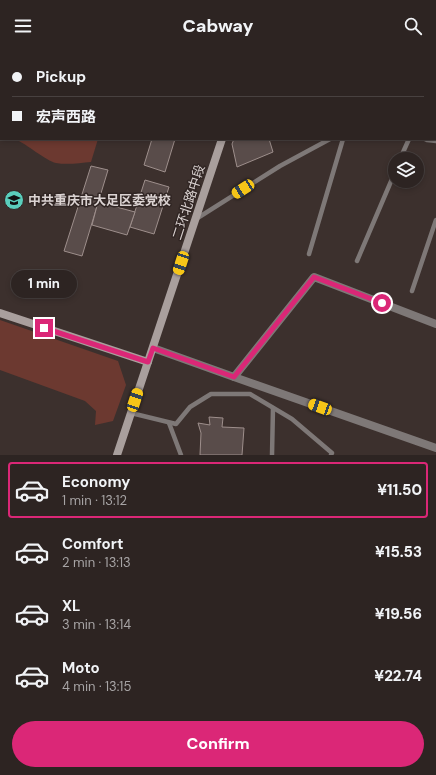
<!DOCTYPE html>
<html lang="en">
<head>
<meta charset="utf-8">
<style>
  :root { --surface:#2d2422; --page:#352c2a; --text:#f1f3f6; --muted:#a7a4a5; --line:#484140; --accent:#db2777 }
  body { margin:0; font-family:"DM Sans","Noto Sans SC",sans-serif; background:var(--page); color:var(--text); height:100vh; display:flex; flex-direction:column; font-size:15px; white-space:nowrap }
  * { box-sizing:border-box; margin:0 }
  p { font-size:13px; color:var(--muted) }
  .icon { flex:none; width:22px; height:22px; fill:none; stroke:currentColor; stroke-width:2; stroke-linecap:round; stroke-linejoin:round }
  .map { position:relative; height:403px; overflow:hidden }
  .sheet { display:flex; flex-direction:column; background:var(--surface); flex:1 }
  .sheet>* { flex:none }
  .hud { position:absolute; left:0px; top:0px; width:436px; height:88px; box-shadow:0 2px 6px #0003,0 0 0 1px var(--line); display:grid; align-content:center; height:88px; padding:0 12px; background:var(--surface) }
  .fabs { position:absolute; left:388px; top:100px; display:grid; gap:8px }
  .fabs a { display:grid; place-items:center; width:36px; height:36px; border-radius:50%; background:var(--surface); box-shadow:0 2px 6px #0003,0 0 0 1px var(--line); font-size:20px }
  .end { position:absolute; width:18px; height:18px; margin:-9px; border:5px solid #db2777; background:#fff; box-shadow:0 0 0 2px #fff }
  .from { border-radius:50% }
  .bubble { position:absolute; height:28px; border-radius:14px; background:var(--surface); box-shadow:0 2px 6px #0003,0 0 0 1px var(--line); font-size:13px; font-weight:800; line-height:28px; text-align:center }
  .car { position:absolute; width:12px; height:24px; margin:-12px -6px; border-radius:5px; box-shadow:0 0 3px 1px #0007; background:linear-gradient(#f5c518 24%,#345 0 40%,#f5c518 0 76%,#345 0 86%,#f5c518 0) }
  .hud b { display:flex; align-items:center; gap:14px; height:38px; font-size:15px }
  .hud b+b { border-top:1px solid var(--line) }
  .hud i { width:10px; height:10px; background:var(--text) }
  ul { padding:7px 0 0; list-style:none }
  li { display:flex; align-items:center; gap:12px; height:56px; margin:0 8px 6px; padding:0 4px; border:2px solid transparent; border-radius:4px }
  li div { flex:1 }
  li b { display:block; font-size:15px }
  li em { font-style:normal; font-weight:800 }
  li.active { border-color:var(--accent) }
  li>.icon { width:36px; height:36px; stroke-width:1.5 }
  .button { display:flex; gap:8px; margin-top:auto; padding:8px 12px }
  .button a { flex:1; height:46px; border-radius:24px; background:var(--accent); color:#fff; font-size:16px; font-weight:800; line-height:46px; text-align:center }
  header { display:flex; justify-content:space-between; align-items:center; height:52px; padding:0 12px; background:var(--surface); font-size:18px; font-weight:800 }
  .map>svg:first-child { display:block }
  .green { fill:#6c3930 }
  .building { fill:#594c4a; stroke:#9e8f8c }
  .lines { fill:none; stroke-linecap:round; stroke-linejoin:round }
  .lane { stroke:#7e7877; stroke-width:4.5 }
  .street { stroke:#7e7877; stroke-width:8 }
  .secondary { stroke:#a99f9d; stroke-width:8 }
  .route { stroke:#db2777; stroke-width:5 }
  .labels { text-anchor:middle; stroke-width:3; stroke-linejoin:round; paint-order:stroke }
  .poi-label { font-size:13px; font-weight:bold; fill:#dbd3d2; stroke:#312624; text-anchor:start }
  .street-label { font-size:13px; fill:#dbd3d2; stroke:#312624 }
</style>
</head>
<body>
<header><svg class="icon" aria-label="menu" viewBox="0 0 24 24"><path d="M4 6h16M4 12h16M4 18h16"/></svg>Cabway<svg class="icon" aria-label="search" viewBox="0 0 24 24"><circle cx="10" cy="10" r="6"/><path d="M15 15l6 6"/></svg></header>
<div class="map">
<svg width="436" height="403" viewBox="0 0 436 403">
  <rect width="100%" height="100%" fill="#3c302d"/>
  <g class="green">
    <path d="M15 87H98L91 110C80 111 67 113 56 111 46 109 27 92 15 87Z"/>
    <path d="M0 268 118 309 126 333 113 369 95 373 96 359 85 349 0 318Z"/>
  </g>
  <g class="building">
    <path d="M152 87H175L165 120 144 113Z"/>
    <path d="M234 87H269L273 100 237 115 232 92Z"/>
    <path d="M91 114 108 118 82 204 64 199Z"/>
    <path d="M145 128 169 135 154 182 130 175Z"/>
    <path d="M98 150 135 160 127 183 92 173Z"/>
    <path d="M209 365 223 366 222 375 244 376 242 403H200L201 381 198 371 210 373Z"/>
  </g>
  <g class="lines">
    <g class="lane">
      <path d="M377 1 378 0"/>
      <path d="M434 1V0"/>
      <path d="M425 87 427 88 436 89"/>
      <path d="M400 107 409 87"/>
      <path d="M196 167 280 114 330 87"/>
      <path d="M309 202 343 87"/>
      <path d="M357 209 395 120"/>
      <path d="M412 239 436 168"/>
      <path d="M131 361 176 372 190 355 211 342H250L292 367 332 401 331 403"/>
      <path d="M169 371 181 403"/>
      <path d="M272 403 273 356"/>
    </g>
    <g class="street">
      <path d="M9 1V0"/>
      <path d="M0 28 1 25"/>
      <path d="M153 296 234 325 314 225 436 272"/>
      <path d="M234 325 436 396"/>
    </g>
    <g class="secondary">
      <path d="M250 1 251 0"/>
      <path d="M0 261 148 310"/>
      <path d="M117 403 222 87"/>
    </g>
  </g>
  <g class="lines">
    <path class="route" d="M44 276 148 310 153 296 234 325 314 225 382 251"/>
  </g>
  <defs>
    <g id="school-disc" transform="scale(1)"><circle r="9.5" fill="#5acebc" stroke="#312624"/><path d="M0-5L7-2L0 1L-7-2ZM-4 1L0 2.5L4 1V4Q0 6-4 4Z" fill="#111"/></g>
  </defs>
  <g fill-rule="evenodd">
    <use href="#school-disc" x="14" y="148"/>
  </g>
  <g class="labels">
    <g class="poi-label">
      <text x="28" y="153">中共重庆市大足区委党校</text>
    </g>
    <g class="street-label">
      <text transform="translate(188 150) rotate(-72)" y="5">二环北路中段</text>
    </g>
  </g>
</svg>
<div class="fabs">
<a><svg class="icon" aria-label="layers" viewBox="0 0 24 24"><path d="M12 4l9 5-9 5-9-5zM3 14l9 5 9-5"/></svg></a>
</div>
<i class="end from" style="left:382px;top:251px"></i>
<i class="end" style="left:44px;top:276px"></i>
<div class="bubble" style="left:11px;top:218px;width:66px">1 min</div>
<i class="car" style="left:243px;top:137px;rotate:237deg"></i>
<i class="car" style="left:181px;top:211px;rotate:198deg"></i>
<i class="car" style="left:135px;top:348px;rotate:18deg"></i>
<i class="car" style="left:320px;top:355px;rotate:290deg"></i>
<div class="hud">
<b><i class="from"></i>Pickup</b>
<b><i></i>宏声西路</b>
</div>
</div>
<section class="sheet">
<ul>
<li class="active"><svg class="icon" aria-label="car" viewBox="0 0 24 24"><path d="M5 17H2v-5l4-1 3-4h7l3 4 3 1v5h-3M9 17h6M6 11h13"/><circle cx="7" cy="17" r="2"/><circle cx="17" cy="17" r="2"/></svg><div><b>Economy</b><p>1 min · 13:12</p></div><em>¥11.50</em></li>
<li><svg class="icon" aria-label="car" viewBox="0 0 24 24"><path d="M5 17H2v-5l4-1 3-4h7l3 4 3 1v5h-3M9 17h6M6 11h13"/><circle cx="7" cy="17" r="2"/><circle cx="17" cy="17" r="2"/></svg><div><b>Comfort</b><p>2 min · 13:13</p></div><em>¥15.53</em></li>
<li><svg class="icon" aria-label="car" viewBox="0 0 24 24"><path d="M5 17H2v-5l4-1 3-4h7l3 4 3 1v5h-3M9 17h6M6 11h13"/><circle cx="7" cy="17" r="2"/><circle cx="17" cy="17" r="2"/></svg><div><b>XL</b><p>3 min · 13:14</p></div><em>¥19.56</em></li>
<li><svg class="icon" aria-label="car" viewBox="0 0 24 24"><path d="M5 17H2v-5l4-1 3-4h7l3 4 3 1v5h-3M9 17h6M6 11h13"/><circle cx="7" cy="17" r="2"/><circle cx="17" cy="17" r="2"/></svg><div><b>Moto</b><p>4 min · 13:15</p></div><em>¥22.74</em></li>
</ul>
<div class="button"><a>Confirm</a></div>
</section>
</body>
</html>
